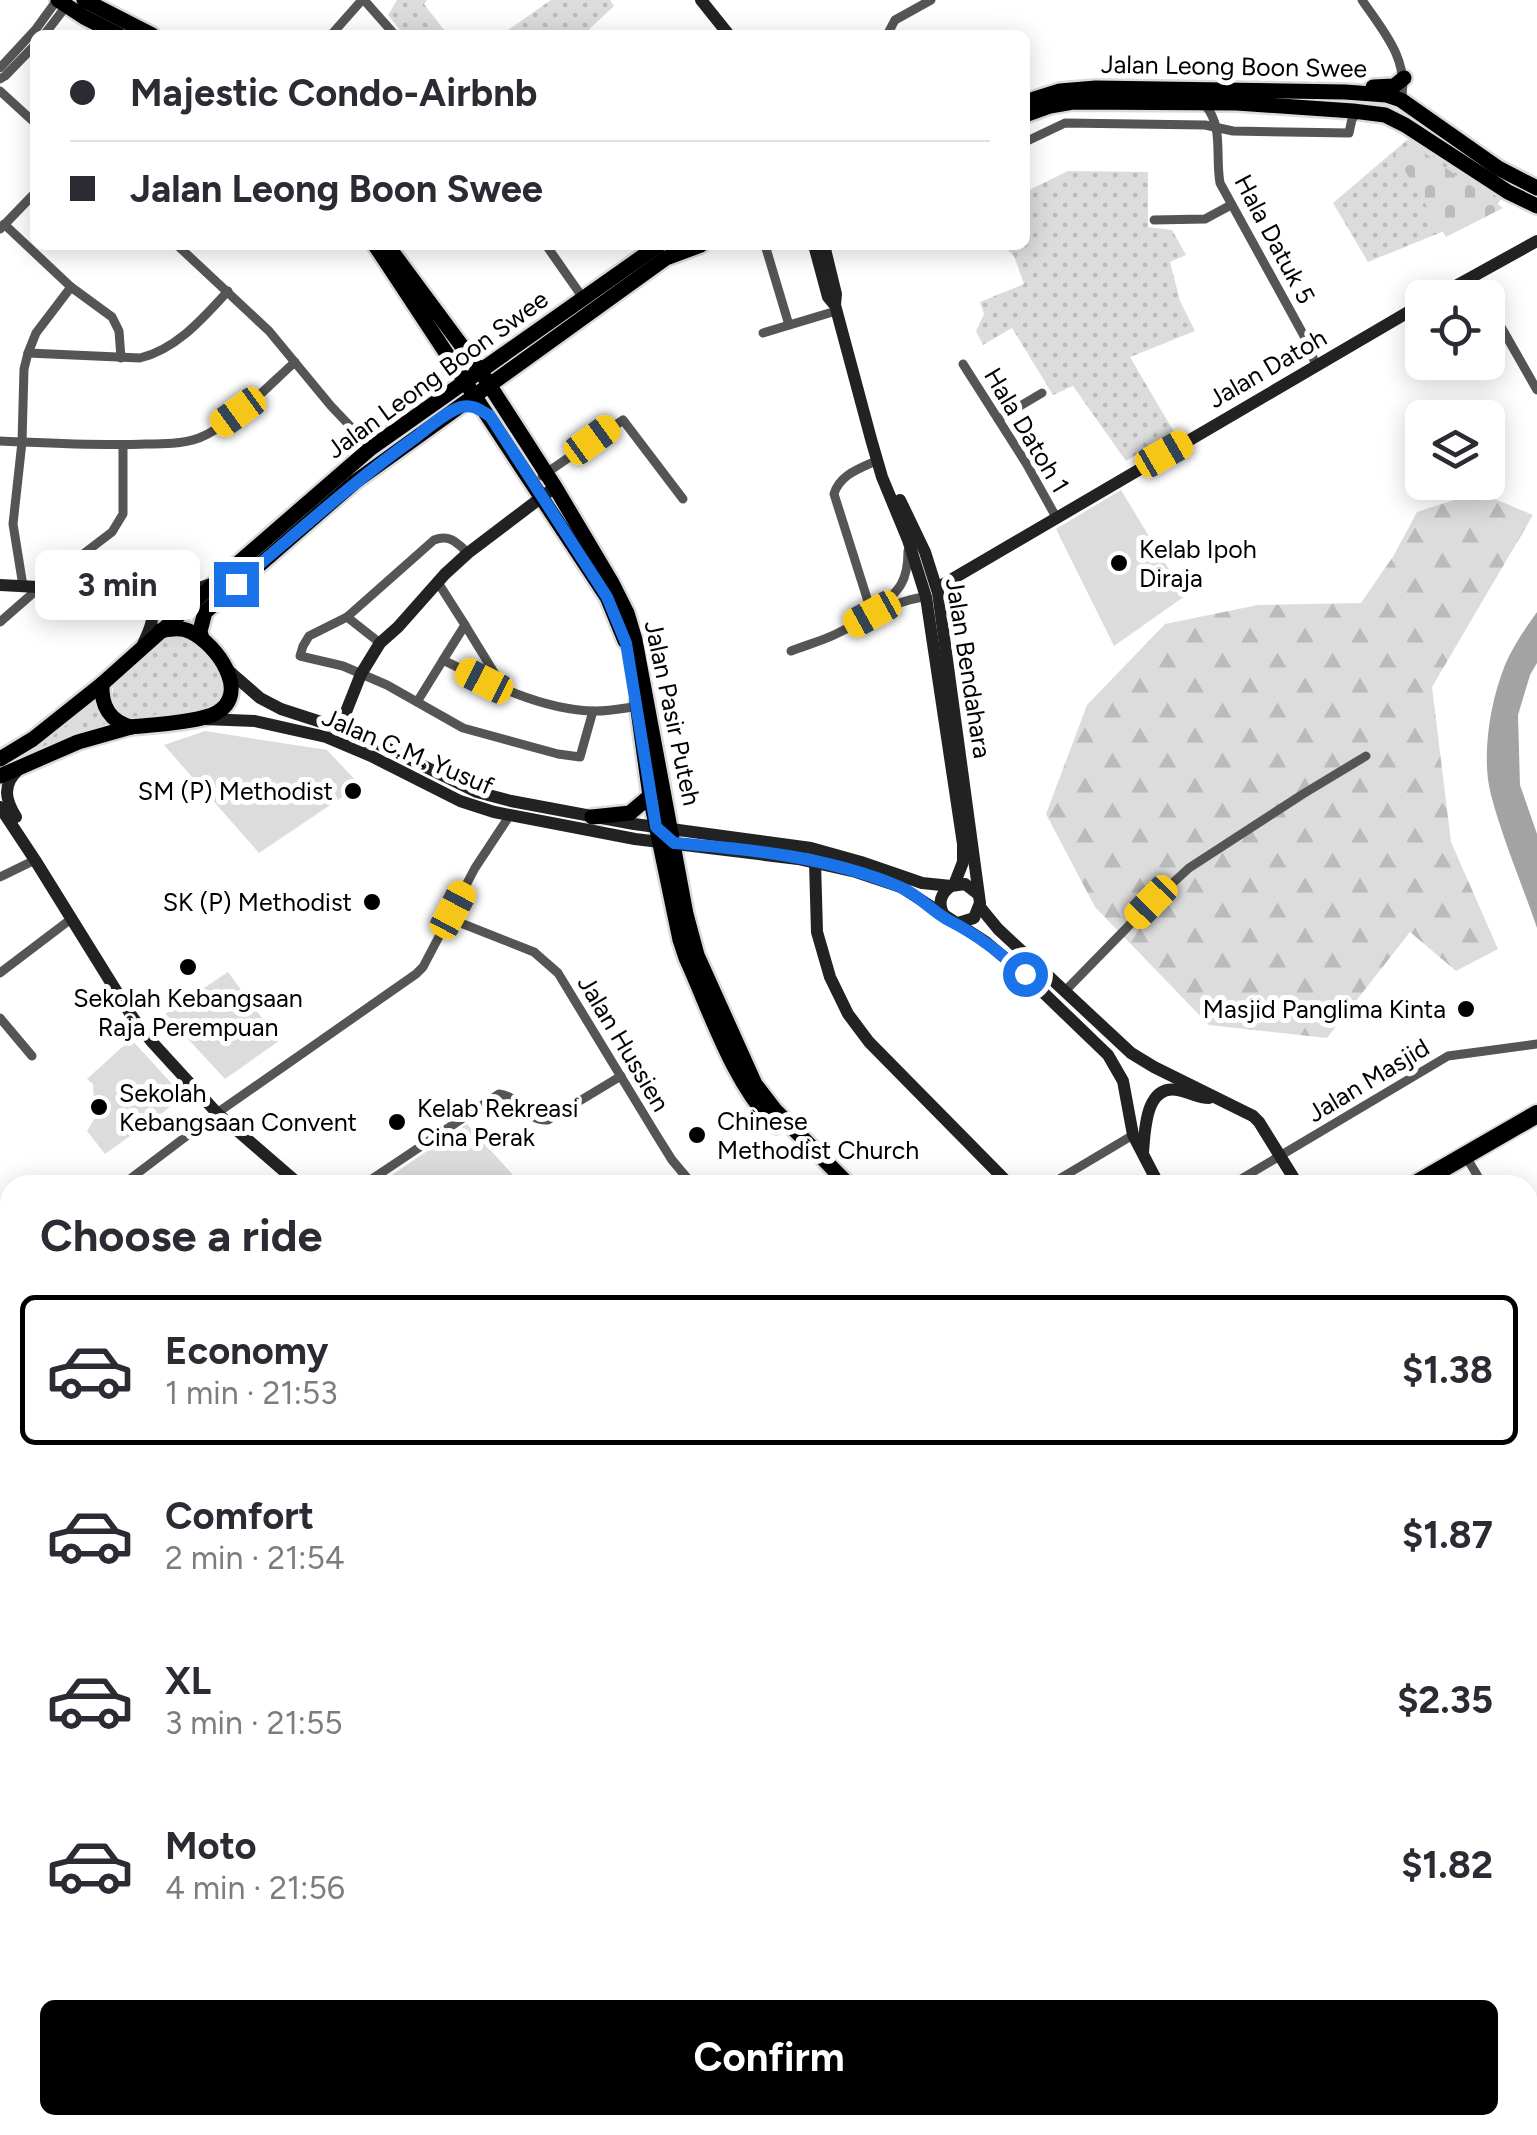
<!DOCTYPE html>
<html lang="en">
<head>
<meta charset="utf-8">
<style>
  :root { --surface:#fff; --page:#f2f2f3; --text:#2b2b33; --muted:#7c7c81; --line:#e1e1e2; --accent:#000 }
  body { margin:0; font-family:Figtree,sans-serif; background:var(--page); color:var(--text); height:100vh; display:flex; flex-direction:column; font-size:38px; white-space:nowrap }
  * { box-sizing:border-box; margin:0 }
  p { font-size:32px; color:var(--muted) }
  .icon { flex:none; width:55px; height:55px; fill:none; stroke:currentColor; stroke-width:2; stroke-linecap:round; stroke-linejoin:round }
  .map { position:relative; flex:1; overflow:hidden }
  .details { position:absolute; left:0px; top:1175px; width:1538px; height:960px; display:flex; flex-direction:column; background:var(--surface); border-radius:30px 30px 0 0; box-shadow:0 5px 25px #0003 }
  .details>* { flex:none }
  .hud { position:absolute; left:30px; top:30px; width:1000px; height:220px; border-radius:15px; box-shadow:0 5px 25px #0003; display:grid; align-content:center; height:220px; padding:0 40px; background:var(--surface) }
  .fabs { position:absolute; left:1405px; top:280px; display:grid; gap:20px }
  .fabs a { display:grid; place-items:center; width:100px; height:100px; border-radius:15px; background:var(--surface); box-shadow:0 5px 25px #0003; font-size:50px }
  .end { position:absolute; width:45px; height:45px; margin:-22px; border:12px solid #1a73e8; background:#fff; box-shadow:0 0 0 5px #fff }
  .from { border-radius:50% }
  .bubble { position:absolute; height:70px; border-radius:15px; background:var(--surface); box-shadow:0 5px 25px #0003; font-size:32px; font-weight:700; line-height:70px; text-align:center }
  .car { position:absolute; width:30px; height:60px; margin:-30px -15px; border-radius:12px; box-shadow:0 0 8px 2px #0007; background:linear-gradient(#f5c518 24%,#345 0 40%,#f5c518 0 76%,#345 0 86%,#f5c518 0) }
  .hud b { display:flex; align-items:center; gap:35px; height:95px; font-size:38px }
  .hud b+b { border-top:2px solid var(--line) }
  .hud i { width:25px; height:25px; background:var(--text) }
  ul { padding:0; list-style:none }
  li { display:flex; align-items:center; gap:30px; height:150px; margin:0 20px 15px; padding:0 20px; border:5px solid transparent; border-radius:15px }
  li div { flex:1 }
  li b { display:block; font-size:38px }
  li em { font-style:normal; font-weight:700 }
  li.current { border-color:var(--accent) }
  li>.icon { width:90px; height:90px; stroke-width:1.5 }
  h2 { padding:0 40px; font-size:45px; line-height:120px }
  .cta { display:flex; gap:20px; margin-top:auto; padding:20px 40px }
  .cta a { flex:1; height:115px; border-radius:15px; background:var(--accent); color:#fff; font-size:40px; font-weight:700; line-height:115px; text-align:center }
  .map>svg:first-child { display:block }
  .grass { fill:url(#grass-dots) }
  .forest { fill:url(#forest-firs) }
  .cemetery { fill:url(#cemetery-stones) }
  .green { fill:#dcdcdc }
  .water { fill:#a3a3a3 }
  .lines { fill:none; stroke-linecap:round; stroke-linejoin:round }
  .stream { stroke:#a3a3a3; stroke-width:2.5 }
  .primary-casing { stroke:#dbdbdb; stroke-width:20 }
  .highway-casing { stroke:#dbdbdb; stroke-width:22 }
  .street { stroke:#555; stroke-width:9 }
  .secondary { stroke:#222; stroke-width:12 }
  .primary { stroke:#000; stroke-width:15 }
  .highway { stroke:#000; stroke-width:18 }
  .route { stroke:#1a73e8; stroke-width:12 }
  .poi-dot { fill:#000; stroke:#fff; stroke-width:4 }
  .labels { text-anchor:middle; stroke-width:10; stroke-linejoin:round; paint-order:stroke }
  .street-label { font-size:25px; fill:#000; stroke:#fff }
  .poi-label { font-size:25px; fill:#000; stroke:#fff; text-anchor:start }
</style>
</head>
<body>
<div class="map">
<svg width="1537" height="2135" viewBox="0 0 1537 2135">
  <defs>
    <pattern id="grass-dots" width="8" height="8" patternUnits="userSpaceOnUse" patternTransform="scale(2.5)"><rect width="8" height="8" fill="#dcdcdc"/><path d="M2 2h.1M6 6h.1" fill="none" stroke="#bbb" stroke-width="1.8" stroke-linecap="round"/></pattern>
    <pattern id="forest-firs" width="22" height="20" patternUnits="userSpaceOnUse" patternTransform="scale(2.5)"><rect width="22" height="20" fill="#dcdcdc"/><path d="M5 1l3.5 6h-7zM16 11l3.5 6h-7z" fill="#bbb"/></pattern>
    <pattern id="cemetery-stones" width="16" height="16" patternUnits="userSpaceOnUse" patternTransform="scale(2.5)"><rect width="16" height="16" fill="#dcdcdc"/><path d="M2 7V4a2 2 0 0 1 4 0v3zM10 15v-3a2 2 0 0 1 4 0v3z" fill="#bbb"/></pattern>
  </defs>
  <rect width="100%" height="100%" fill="#fff"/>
  <g class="grass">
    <path d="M397 0H427L424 4 445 31 439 35H404L388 15Z"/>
    <path d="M551 0H610L614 6 583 35H501Z"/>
    <path d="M1408 139 1501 199 1493 211 1368 262 1333 203Z"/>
    <path d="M1068 171 1148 172V227L1172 230 1186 255 1170 262 1180 301 1195 331 1130 357 1174 432 1126 461 1073 386 1053 395 1012 328 983 345 976 331 984 314 980 302 1024 284 1014 256 1003 245H1025V192Z"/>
    <path d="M181 635 195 640 223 674C223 685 225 696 216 704 206 713 139 723 126 719 118 716 115 707 111 700L114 684 123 674 168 637Z"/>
    <path d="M98 695 112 725 1 768 41 744Z"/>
  </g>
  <path class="forest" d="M1478 492 1533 515 1432 687 1451 842 1498 949 1456 971 1410 932 1327 1038 1209 1025 1095 907 1046 814 1087 705 1165 624 1258 605 1361 603 1394 555 1417 512Z"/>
  <path class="cemetery" d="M1410 143 1503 208 1446 237 1395 155Z"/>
  <g class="green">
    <path d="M1121 490 1185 596 1114 646 1056 529Z"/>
    <path d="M205 731 327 750 360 785 259 853 164 745Z"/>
    <path d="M228 972 279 1041 225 1079 165 1014Z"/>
    <path d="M131 1039 184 1097 105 1154 87 1131 95 1118 93 1084 87 1079Z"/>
    <path d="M467 1124 522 1185H377Z"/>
  </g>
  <path class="water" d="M1537 612V663L1530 675 1518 715 1520 785 1537 834V928C1522 884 1503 840 1491 795 1481 757 1490 702 1505 665 1513 646 1525 629 1537 612Z"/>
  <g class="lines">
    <path class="stream" d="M0 1538 10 1554"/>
    <g class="primary-casing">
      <g id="primary">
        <path d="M58 0 84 17 119 35"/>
        <path d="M84 0 152 35"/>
        <path d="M1373 87 1394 86 1404 78"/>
        <path d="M1025 102 1060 91 1096 88 1345 92 1386 95 1401 100 1498 168 1537 188"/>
        <path d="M1025 115 1050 106 1073 102 1237 103 1353 111 1385 115 1405 125 1508 192 1537 206"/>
        <path d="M375 245 607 597 625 641"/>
        <path d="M387 245 481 372 555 487 612 583 627 613 635 640 686 914 697 955 755 1084 775 1110 849 1185"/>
        <path d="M202 639 200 631 205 612 356 481 666 258 701 245"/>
        <path d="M102 684C101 705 110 722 131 727 151 725 200 722 216 713 252 693 216 644 191 632 181 627 171 629 160 631"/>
        <path d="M637 703 650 796 680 940 686 958C711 1013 734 1085 776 1126"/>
        <path d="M0 759 33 739 102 684 214 584 371 448 659 245"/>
        <path d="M0 776 78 742 131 727"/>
        <path d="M592 817 630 813 650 796"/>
        <path d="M203 2135 207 2125"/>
        <path d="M220 2135 225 2125"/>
      </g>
    </g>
    <g class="highway-casing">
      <g id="highway">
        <path d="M1414 1185 1537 1114"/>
        <path d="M1528 1715 1537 1709"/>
        <path d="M0 1940 10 1937"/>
        <path d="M0 1957 10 1954"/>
        <path d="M623 2125 655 2135"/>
        <path d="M652 2125 665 2129 674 2135"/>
        <path d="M916 2135 934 2125"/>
      </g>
    </g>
    <g class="street">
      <path d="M364 0 395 35"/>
      <path d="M1362 0C1383 31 1410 60 1401 100"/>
      <path d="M44 35 67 5"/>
      <path d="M331 35 362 0"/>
      <path d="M887 35 895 20 931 0"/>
      <path d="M0 68 36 29 57 0"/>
      <path d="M0 79 5 76 35 45"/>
      <path d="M0 91 35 123"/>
      <path d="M1205 105C1224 127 1215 155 1220 183L1303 334 1316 365"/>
      <path d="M1025 142 1065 123 1205 125 1233 131 1349 133 1352 119 1358 112"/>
      <path d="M1154 220 1205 219 1231 205"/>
      <path d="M4 224 71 287 112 317 119 331 121 358"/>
      <path d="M0 229 35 193"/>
      <path d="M177 245 269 331 331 406 371 448"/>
      <path d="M546 245 583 298"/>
      <path d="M765 245 789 325"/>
      <path d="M1472 276 1484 298"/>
      <path d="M1488 304 1537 390"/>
      <path d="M763 333 836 311"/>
      <path d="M28 353 140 358C177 349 203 318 228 291"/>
      <path d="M963 364 1026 463 1056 517"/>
      <path d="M998 419 1042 393"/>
      <path d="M0 441C48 443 97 446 146 444 163 444 182 444 199 438 233 424 268 386 295 362"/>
      <path d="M542 476 623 420 683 499"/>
      <path d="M468 553C457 543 450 534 434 540L347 617 309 636 303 646 300 656 343 666 387 685 463 728 558 754 580 757 593 711"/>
      <path d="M437 581 465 625 443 660C489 683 540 709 592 711 608 712 624 708 640 706"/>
      <path d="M23 586 13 524 22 442 24 369 28 353 36 333 71 287"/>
      <path d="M874 613C898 591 908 584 908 551"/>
      <path d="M872 614 834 494C840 474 861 468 878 460"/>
      <path d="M347 617 380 643"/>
      <path d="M0 622 40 587 112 532 123 514V445"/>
      <path d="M465 625 503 687"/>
      <path d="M791 651C806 645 822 641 836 634 863 621 896 599 926 597"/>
      <path d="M417 702 443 660"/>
      <path d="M0 877 35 860"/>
      <path d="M448 918 534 952 558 973 657 1136 672 1160 693 1185"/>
      <path d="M0 973 71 919"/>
      <path d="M1065 991 1151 903 1189 868 1303 794 1366 756"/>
      <path d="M0 1018 32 1056"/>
      <path d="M1465 1155 1483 1185"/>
      <path d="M122 1185 217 1113 416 974 423 967 475 868 510 815"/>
      <path d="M363 1185 499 1094C521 1096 525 1122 548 1120L621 1076"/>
      <path d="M1049 1185 1133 1135"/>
      <path d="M1231 1185 1448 1056 1537 1044"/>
      <path d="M0 1252 10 1264"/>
      <path d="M0 1283 10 1275"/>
      <path d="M1528 1403 1537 1397"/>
      <path d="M0 1412 10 1426"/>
      <path d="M0 1617 10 1633"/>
      <path d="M0 1722 10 1717"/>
      <path d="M1528 1840 1537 1835"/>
      <path d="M1528 2110 1532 2132"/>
      <path d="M588 2135 593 2125"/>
      <path d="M1510 2135 1537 2130"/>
    </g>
    <g class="secondary">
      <path d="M701 0 729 35"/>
      <path d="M814 245 828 297 833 303"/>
      <path d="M824 245 836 294 835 305 871 439 882 477 908 540 926 597 963 844V862L954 885"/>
      <path d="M1434 298 1537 241"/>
      <path d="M900 500 925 552 938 593 980 903 974 918 958 923"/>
      <path d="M0 585 169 594 191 591 211 584"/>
      <path d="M937 588 1422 304"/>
      <path d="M140 593C156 615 155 619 143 644"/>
      <path d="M229 671 260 698 281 709 358 734 477 792 511 801 634 824 811 848 861 862 922 883 951 886"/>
      <path d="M204 719 255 721 326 737 371 756 460 801 494 812 635 839 798 859 856 872 901 887 986 942 1025 975 1108 1055 1123 1081 1133 1135 1159 1185"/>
      <path d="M340 727 361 674 380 643 398 627 445 574 468 553 555 487"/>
      <path d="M0 807 35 860 133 1018 152 1042 217 1113 300 1185"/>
      <path d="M16 817C5 799 2 785 19 769"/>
      <path d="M815 862 817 932 830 977 848 1014 869 1042 1010 1185"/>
      <path d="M980 907 998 929 1131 1053 1154 1067 1253 1116 1259 1122 1298 1185"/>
      <path d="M944 915C937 903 941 893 951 886L965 884 978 894"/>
      <path d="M1143 1152C1145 1131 1145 1084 1178 1090 1189 1092 1198 1098 1209 1098"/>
      <path d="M1528 1263 1537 1260"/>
      <path d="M1528 1576 1537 1592"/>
      <path d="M1528 1815 1537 1831"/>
      <path d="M1528 1951 1537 1945"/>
      <path d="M1528 1964 1537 1959"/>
      <path d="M1149 2125 1155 2135"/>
      <path d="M1159 2125 1166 2135"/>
      <path d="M1293 2125 1298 2135"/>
      <path d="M1425 2125 1431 2135"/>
      <path d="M1209 2135 1226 2125"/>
      <path d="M1228 2135 1246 2125"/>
    </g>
    <use href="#primary" class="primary"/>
    <use href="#highway" class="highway"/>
  </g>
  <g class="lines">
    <path class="route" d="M236 584C296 534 353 482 416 437 429 427 446 412 461 407 473 404 480 410 490 416L607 597 626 643 656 827 674 843C749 849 829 857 900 887 919 895 932 912 950 921 978 935 1001 954 1025 974"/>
  </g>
  <g class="poi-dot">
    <circle cx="1119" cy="563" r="10"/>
    <circle cx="353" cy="791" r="10"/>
    <circle cx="372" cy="902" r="10"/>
    <circle cx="188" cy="967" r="10"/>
    <circle cx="1466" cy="1009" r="10"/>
    <circle cx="99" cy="1107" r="10"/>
    <circle cx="397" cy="1122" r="10"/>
    <circle cx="697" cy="1135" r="10"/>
  </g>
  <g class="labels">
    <g class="street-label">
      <text transform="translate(1234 66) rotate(1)" y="9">Jalan Leong Boon Swee</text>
      <text transform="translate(1275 239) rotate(62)" y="9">Hala Datuk 5</text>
      <text transform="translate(1267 368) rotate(-30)" y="9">Jalan Datoh</text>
      <text transform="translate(437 374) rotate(-36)" y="9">Jalan Leong Boon Swee</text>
      <text transform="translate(1027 430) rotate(59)" y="9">Hala Datoh 1</text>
      <text transform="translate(969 668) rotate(81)" y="9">Jalan Bendahara</text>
      <text transform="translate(673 713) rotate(78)" y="9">Jalan Pasir Puteh</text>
      <text transform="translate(408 751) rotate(23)" y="9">Jalan C.M. Yusuf</text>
      <text transform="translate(624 1043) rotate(59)" y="9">Jalan Hussien</text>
      <text transform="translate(1368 1080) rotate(-31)" y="9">Jalan Masjid</text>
    </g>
    <g class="poi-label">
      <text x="1139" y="558">Kelab Ipoh<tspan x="1139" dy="29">Diraja</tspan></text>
      <text x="333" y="800" text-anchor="end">SM (P) Methodist</text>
      <text x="352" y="911" text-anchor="end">SK (P) Methodist</text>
      <text x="188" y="1007" text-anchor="middle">Sekolah Kebangsaan<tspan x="188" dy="29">Raja Perempuan</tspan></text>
      <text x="1446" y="1018" text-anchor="end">Masjid Panglima Kinta</text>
      <text x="119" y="1102">Sekolah<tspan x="119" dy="29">Kebangsaan Convent</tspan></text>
      <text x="417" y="1117">Kelab Rekreasi<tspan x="417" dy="29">Cina Perak</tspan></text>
      <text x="717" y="1130">Chinese<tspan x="717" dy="29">Methodist Church</tspan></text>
    </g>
  </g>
</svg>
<div class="fabs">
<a><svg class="icon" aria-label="locate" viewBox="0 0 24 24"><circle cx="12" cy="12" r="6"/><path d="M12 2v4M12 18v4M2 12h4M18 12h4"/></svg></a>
<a><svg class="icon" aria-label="layers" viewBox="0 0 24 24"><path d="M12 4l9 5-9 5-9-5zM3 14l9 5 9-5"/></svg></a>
</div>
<i class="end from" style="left:1025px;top:974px"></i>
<i class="end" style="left:236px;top:584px"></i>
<div class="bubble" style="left:35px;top:550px;width:165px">3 min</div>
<i class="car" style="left:238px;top:412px;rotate:234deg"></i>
<i class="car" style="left:592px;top:440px;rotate:54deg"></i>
<i class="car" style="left:1164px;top:454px;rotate:60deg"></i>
<i class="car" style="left:872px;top:614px;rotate:241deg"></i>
<i class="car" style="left:484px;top:681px;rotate:297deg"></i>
<i class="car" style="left:1151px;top:902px;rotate:224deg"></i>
<i class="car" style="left:453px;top:910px;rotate:28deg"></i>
<div class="hud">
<b><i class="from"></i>Majestic Condo-Airbnb</b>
<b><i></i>Jalan Leong Boon Swee</b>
</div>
<section class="details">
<h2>Choose a ride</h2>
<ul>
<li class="current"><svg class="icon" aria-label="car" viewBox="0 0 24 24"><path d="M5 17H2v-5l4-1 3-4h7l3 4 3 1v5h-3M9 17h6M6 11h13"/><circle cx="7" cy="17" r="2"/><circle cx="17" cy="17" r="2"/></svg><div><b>Economy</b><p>1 min · 21:53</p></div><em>$1.38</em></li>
<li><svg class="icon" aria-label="car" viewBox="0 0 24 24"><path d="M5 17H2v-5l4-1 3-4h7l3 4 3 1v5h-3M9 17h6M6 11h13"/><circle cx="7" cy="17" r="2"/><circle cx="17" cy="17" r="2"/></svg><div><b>Comfort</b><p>2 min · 21:54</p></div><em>$1.87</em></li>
<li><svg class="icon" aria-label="car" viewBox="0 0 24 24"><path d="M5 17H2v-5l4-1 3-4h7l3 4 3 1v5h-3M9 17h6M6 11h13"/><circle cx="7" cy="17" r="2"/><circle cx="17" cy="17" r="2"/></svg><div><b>XL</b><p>3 min · 21:55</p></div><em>$2.35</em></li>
<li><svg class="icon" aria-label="car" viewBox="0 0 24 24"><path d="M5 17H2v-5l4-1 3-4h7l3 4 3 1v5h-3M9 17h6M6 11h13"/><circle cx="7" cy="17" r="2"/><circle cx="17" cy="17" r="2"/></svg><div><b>Moto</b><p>4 min · 21:56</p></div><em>$1.82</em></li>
</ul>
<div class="cta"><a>Confirm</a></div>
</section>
</div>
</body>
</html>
